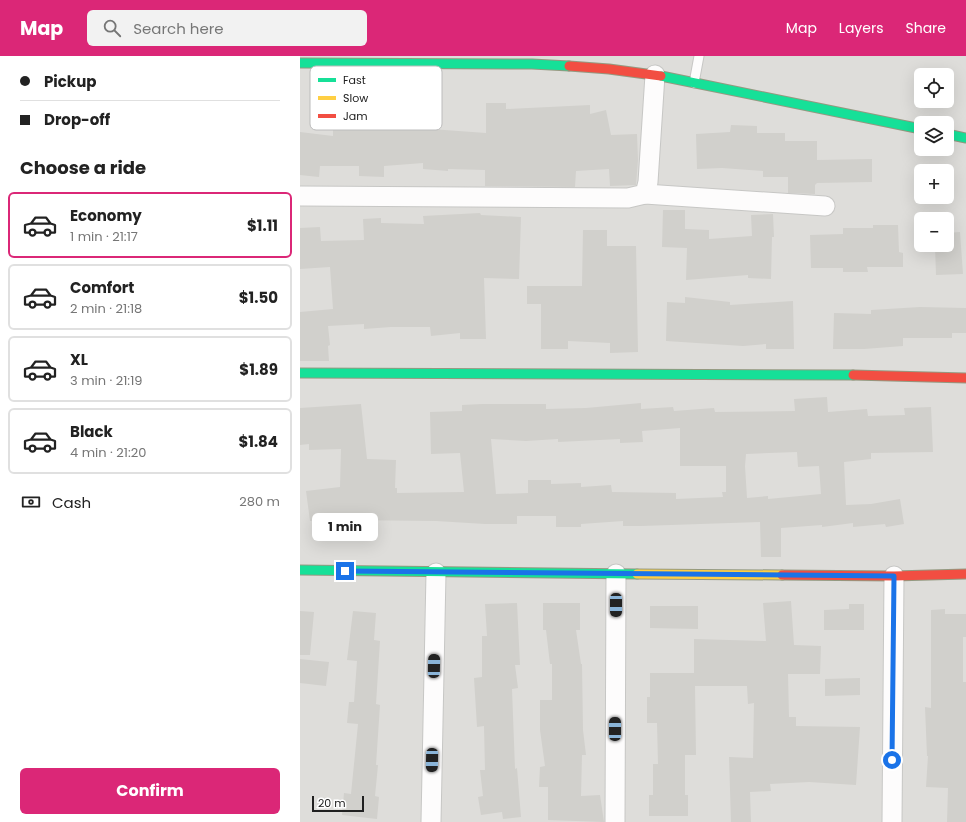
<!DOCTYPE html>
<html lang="en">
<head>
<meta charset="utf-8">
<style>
  :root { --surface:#fff; --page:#f2f2f2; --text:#222; --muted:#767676; --line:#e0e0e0; --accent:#db2777 }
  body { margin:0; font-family:Poppins,sans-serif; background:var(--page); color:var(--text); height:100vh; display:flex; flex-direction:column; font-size:15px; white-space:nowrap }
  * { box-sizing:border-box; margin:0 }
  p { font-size:13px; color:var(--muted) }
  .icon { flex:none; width:22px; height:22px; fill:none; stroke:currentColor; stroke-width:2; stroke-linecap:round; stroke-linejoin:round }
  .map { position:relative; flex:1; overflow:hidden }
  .panel { display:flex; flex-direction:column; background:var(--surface); width:300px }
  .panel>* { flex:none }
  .hud { display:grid; align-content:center; height:88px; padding:0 20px; background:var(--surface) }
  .tools { position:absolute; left:614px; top:12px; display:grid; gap:8px }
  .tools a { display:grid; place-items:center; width:40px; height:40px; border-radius:6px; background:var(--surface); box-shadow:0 4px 16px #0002; font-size:20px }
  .scale { position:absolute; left:12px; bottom:10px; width:52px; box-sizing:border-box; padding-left:4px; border:2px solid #202020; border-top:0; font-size:11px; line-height:14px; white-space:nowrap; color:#202020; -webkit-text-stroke:3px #fff; paint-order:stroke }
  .end { position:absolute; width:18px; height:18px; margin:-9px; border:5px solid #1a73e8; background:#fff; box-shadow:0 0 0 2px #fff }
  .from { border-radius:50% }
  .bubble { position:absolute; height:28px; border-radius:6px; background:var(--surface); box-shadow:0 4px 16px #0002; font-size:13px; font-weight:700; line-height:28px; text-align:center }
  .car { position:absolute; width:12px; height:24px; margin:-12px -6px; border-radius:5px; box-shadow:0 0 3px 1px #0007; background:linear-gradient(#222 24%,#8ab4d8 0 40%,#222 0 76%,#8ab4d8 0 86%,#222 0) }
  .hud b { display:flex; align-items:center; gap:14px; height:38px; font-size:15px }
  .hud b+b { border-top:1px solid var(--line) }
  .hud i { width:10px; height:10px; background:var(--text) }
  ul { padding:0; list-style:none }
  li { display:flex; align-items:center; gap:12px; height:66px; margin:0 8px 6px; padding:0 12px; border:2px solid var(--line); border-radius:6px }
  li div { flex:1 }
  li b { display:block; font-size:15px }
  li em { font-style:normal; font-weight:700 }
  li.selected { border-color:var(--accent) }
  li>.icon { width:36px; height:36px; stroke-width:1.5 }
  h2 { padding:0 20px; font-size:18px; line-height:48px }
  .pay { display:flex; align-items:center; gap:10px; height:44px; padding:0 20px; font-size:15px }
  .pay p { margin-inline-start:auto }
  .button { display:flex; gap:8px; margin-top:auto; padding:8px 20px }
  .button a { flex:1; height:46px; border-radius:6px; background:var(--accent); color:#fff; font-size:16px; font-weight:700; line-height:46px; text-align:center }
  header { display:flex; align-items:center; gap:24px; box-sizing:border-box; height:56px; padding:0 20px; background:var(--accent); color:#fff }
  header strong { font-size:19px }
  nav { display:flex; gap:22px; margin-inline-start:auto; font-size:14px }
  .search { width:280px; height:36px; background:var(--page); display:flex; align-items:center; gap:10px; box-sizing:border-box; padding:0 14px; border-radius:6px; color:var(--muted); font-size:15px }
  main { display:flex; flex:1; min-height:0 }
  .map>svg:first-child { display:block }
  .residential { fill:#deddda; fill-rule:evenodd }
  .building { fill:#d1d0cc; fill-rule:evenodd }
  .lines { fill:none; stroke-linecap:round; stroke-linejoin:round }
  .lane-casing { stroke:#c7c7c5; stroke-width:11 }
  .street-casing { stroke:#c7c7c5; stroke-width:21 }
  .fast-casing { stroke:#949980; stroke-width:11 }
  .slow-casing { stroke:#949980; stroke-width:11 }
  .jam-casing { stroke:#949980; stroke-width:11 }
  .lane { stroke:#fdfcfc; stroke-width:9 }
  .street { stroke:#fdfcfc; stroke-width:19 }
  .fast { stroke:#16e098; stroke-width:9 }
  .slow { stroke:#ffcf43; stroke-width:9 }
  .jam { stroke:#f24e42; stroke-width:9 }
  .route { stroke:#1a73e8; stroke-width:5 }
  .key { fill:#fff; stroke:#bcbcbc; stroke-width:1 }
  .key-label { font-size:11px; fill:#202020 }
</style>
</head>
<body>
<header>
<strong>Map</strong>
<div class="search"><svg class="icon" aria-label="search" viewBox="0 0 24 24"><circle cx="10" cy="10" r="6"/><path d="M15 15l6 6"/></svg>Search here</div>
<nav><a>Map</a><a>Layers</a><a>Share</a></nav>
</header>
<main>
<section class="panel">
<div class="hud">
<b><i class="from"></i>Pickup</b>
<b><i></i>Drop-off</b>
</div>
<h2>Choose a ride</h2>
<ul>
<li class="selected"><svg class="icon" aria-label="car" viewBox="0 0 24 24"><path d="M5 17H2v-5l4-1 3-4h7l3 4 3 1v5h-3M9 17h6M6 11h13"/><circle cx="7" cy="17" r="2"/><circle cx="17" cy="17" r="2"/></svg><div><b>Economy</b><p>1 min · 21:17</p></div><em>$1.11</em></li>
<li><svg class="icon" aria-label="car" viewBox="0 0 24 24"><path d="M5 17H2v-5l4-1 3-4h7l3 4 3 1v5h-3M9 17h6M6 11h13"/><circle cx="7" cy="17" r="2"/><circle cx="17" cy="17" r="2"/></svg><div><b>Comfort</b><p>2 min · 21:18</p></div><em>$1.50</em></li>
<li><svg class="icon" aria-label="car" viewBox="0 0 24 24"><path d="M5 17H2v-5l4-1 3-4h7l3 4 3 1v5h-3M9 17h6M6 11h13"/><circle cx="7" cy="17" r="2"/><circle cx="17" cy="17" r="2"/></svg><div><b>XL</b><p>3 min · 21:19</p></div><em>$1.89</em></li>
<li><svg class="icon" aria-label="car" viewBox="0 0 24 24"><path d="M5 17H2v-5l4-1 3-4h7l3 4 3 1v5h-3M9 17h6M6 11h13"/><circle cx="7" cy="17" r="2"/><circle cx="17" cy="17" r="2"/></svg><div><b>Black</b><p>4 min · 21:20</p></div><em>$1.84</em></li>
</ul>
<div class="pay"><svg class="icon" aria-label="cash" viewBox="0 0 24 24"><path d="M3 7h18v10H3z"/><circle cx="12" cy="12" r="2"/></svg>Cash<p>280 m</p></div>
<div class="button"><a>Confirm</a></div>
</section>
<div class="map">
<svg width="666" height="766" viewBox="0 0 666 766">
  <rect width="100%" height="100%" fill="#efeee9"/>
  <path class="residential" d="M0 0H666V766H0ZM621 19H647V45H621ZM621 67H647V93H621ZM621 115H647V141H621ZM621 163H647V189H621Z"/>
  <g class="building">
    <path d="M186 47H206V53L290 49V58L306 54 311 79 337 78 338 104 336 129 310 130 309 113 276 115 275 131 185 130V114L148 113V115L123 113V107L84 110V121L59 120V110H20L19 121 0 119V76L33 80V71H93L92 68 117 66V72L186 77Z"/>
    <path d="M431 69 457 70V77H485V85H517V104L572 103V126L517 127 515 129V138L488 137V121H463V115L422 112 397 113 396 78 430 76Z"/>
    <path d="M363 154H385V173L409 174V183L452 180 451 159 473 158 474 181H472L471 223 448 222V219L386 224 387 192 362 191Z"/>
    <path d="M180 157 181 159 221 161 219 223 184 222 186 283H160V277L131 280 130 271H91L64 273V268L28 270 30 289 28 290 29 305H0V256L33 253 30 211 0 213V172L20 171 21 185 64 184 63 163 81 162V167L124 168 123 160Z"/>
    <path d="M573 169H598L599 196 603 197V211H567L568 216H543V212H511L510 179 543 178V172H573Z"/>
    <path d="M283 174H307V190H336L338 296 310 297V287L268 285V293H241V248H227V230H282Z"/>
    <path d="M660 176 663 218 636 219 635 189H647V177Z"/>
    <path d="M385 241 430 246V249L493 245 494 293H466V288L443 290 366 285 367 246 385 247Z"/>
    <path d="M620 251 666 252V277H652V282H603V290L564 293H533L534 257 571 258V254Z"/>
    <path d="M527 341 528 356 567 353 568 360 605 359 604 352 631 351 633 396 571 397V403L544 406 546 449 571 448 600 443 604 468 586 471 585 468 553 471V467L522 471V469L481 472V501H461L460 466 341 470H323V465L281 468V471H256V460H217V468H185L136 465 44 464 43 461 10 465 6 435 40 431 41 393 9 394V388L0 389V352L61 348 67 403 96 404 95 432H97V437L164 436 160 397 131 398 130 356 162 355V349L182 348H246V353L286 352 341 347V353L373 351 374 355 414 352 415 356 495 355 494 343ZM380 372V410H426V436H422L423 441 376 443V437L312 436 311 429 281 431V427L251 428V424H228V437L196 438 191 383 226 385 258 383V386L320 383V387L343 386 342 375ZM497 396 498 411 519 410 521 438 468 443V440L447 442 445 410 446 398Z"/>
    <path d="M491 545 494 589 521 590 520 618H488L489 661H496V670L560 671 556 729 509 726 470 728 471 735 450 736 451 766H431L429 701 453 702 454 647 448 648 447 630H395L396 699H385V739H388V760H349V739H353V708H358L357 667H347V641H350V617H394V583L466 585 463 547Z"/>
    <path d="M217 547 220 609H215L218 632 212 633 215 713 217 712 221 761 203 763 202 756 181 759 178 741 183 740 180 714H185L184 670 177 671 174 622 182 621V580H187L185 548Z"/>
    <path d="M243 547H280V574H276L281 608H282L283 674 286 699H282L281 740 300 739 304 766 248 764V731H239L240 711 245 710 240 674V644H252V608H250L246 574H243Z"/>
    <path d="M549 548H564V574H524V554L549 553Z"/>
    <path d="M350 550H398V573L350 572Z"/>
    <path d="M645 553V558H666V581H663V626H666V766H647L648 732 626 731 628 700H627L625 651 631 652V554Z"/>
    <path d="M0 555 14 556 10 599H0Z"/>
    <path d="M53 555 76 557 74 584 80 585 76 648 80 649 76 709H78L75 740 79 741 77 763 42 759 44 737 51 738 58 668 47 667 49 646H54L57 605 47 604Z"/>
    <path d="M0 603 29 606 26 630 0 627Z"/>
    <path d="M560 622V639L525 640V623Z"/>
  </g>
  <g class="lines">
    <g class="lane-casing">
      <path id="lane" d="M394 27 399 0"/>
    </g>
    <g class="street-casing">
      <g id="street">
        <path d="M345 138 525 150"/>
        <path d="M0 140 328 142 345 138 348 126 355 19"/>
        <path d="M131 766 136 517"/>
        <path d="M315 766 316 518"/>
        <path d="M592 766 594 520"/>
      </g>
    </g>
    <g class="fast-casing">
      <g id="fast">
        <path d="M0 7 232 8 269 10"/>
        <path d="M361 20 621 73"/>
        <path d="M647 78 666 82"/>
        <path d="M0 317 553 319"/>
        <path d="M0 514 337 518"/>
      </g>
    </g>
    <g class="slow-casing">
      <path id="slow" d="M337 518 482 519"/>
    </g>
    <g class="jam-casing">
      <g id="jam">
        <path d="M269 10 309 13 361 20"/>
        <path d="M553 319 666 322"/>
        <path d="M482 519 594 520 666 518"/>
      </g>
    </g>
    <use href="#lane" class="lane"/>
    <use href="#street" class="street"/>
    <use href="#fast" class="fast"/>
    <use href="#slow" class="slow"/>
    <use href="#jam" class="jam"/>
  </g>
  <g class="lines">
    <path class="route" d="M45 515 594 520 592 704"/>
  </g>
  <rect x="10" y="10" width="132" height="64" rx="6" class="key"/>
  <rect x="18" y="22" width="18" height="4" fill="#16e098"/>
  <rect x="18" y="40" width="18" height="4" fill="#ffcf43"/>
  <rect x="18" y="58" width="18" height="4" fill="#f24e42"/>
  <g class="key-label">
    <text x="43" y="28">Fast</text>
    <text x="43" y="46">Slow</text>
    <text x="43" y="64">Jam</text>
  </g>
</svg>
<div class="tools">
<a><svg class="icon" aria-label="locate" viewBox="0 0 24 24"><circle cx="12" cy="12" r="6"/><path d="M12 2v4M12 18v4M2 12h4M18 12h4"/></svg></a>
<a><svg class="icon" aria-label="layers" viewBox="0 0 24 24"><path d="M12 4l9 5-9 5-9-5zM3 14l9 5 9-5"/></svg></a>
<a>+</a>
<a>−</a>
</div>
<div class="scale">20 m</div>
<i class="end from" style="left:592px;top:704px"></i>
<i class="end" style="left:45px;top:515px"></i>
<div class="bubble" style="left:12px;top:457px;width:66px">1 min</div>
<i class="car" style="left:316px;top:549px;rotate:180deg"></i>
<i class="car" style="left:134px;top:610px;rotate:1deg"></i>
<i class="car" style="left:315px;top:673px;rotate:0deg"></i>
<i class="car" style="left:132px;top:704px;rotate:181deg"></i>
</div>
</main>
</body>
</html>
